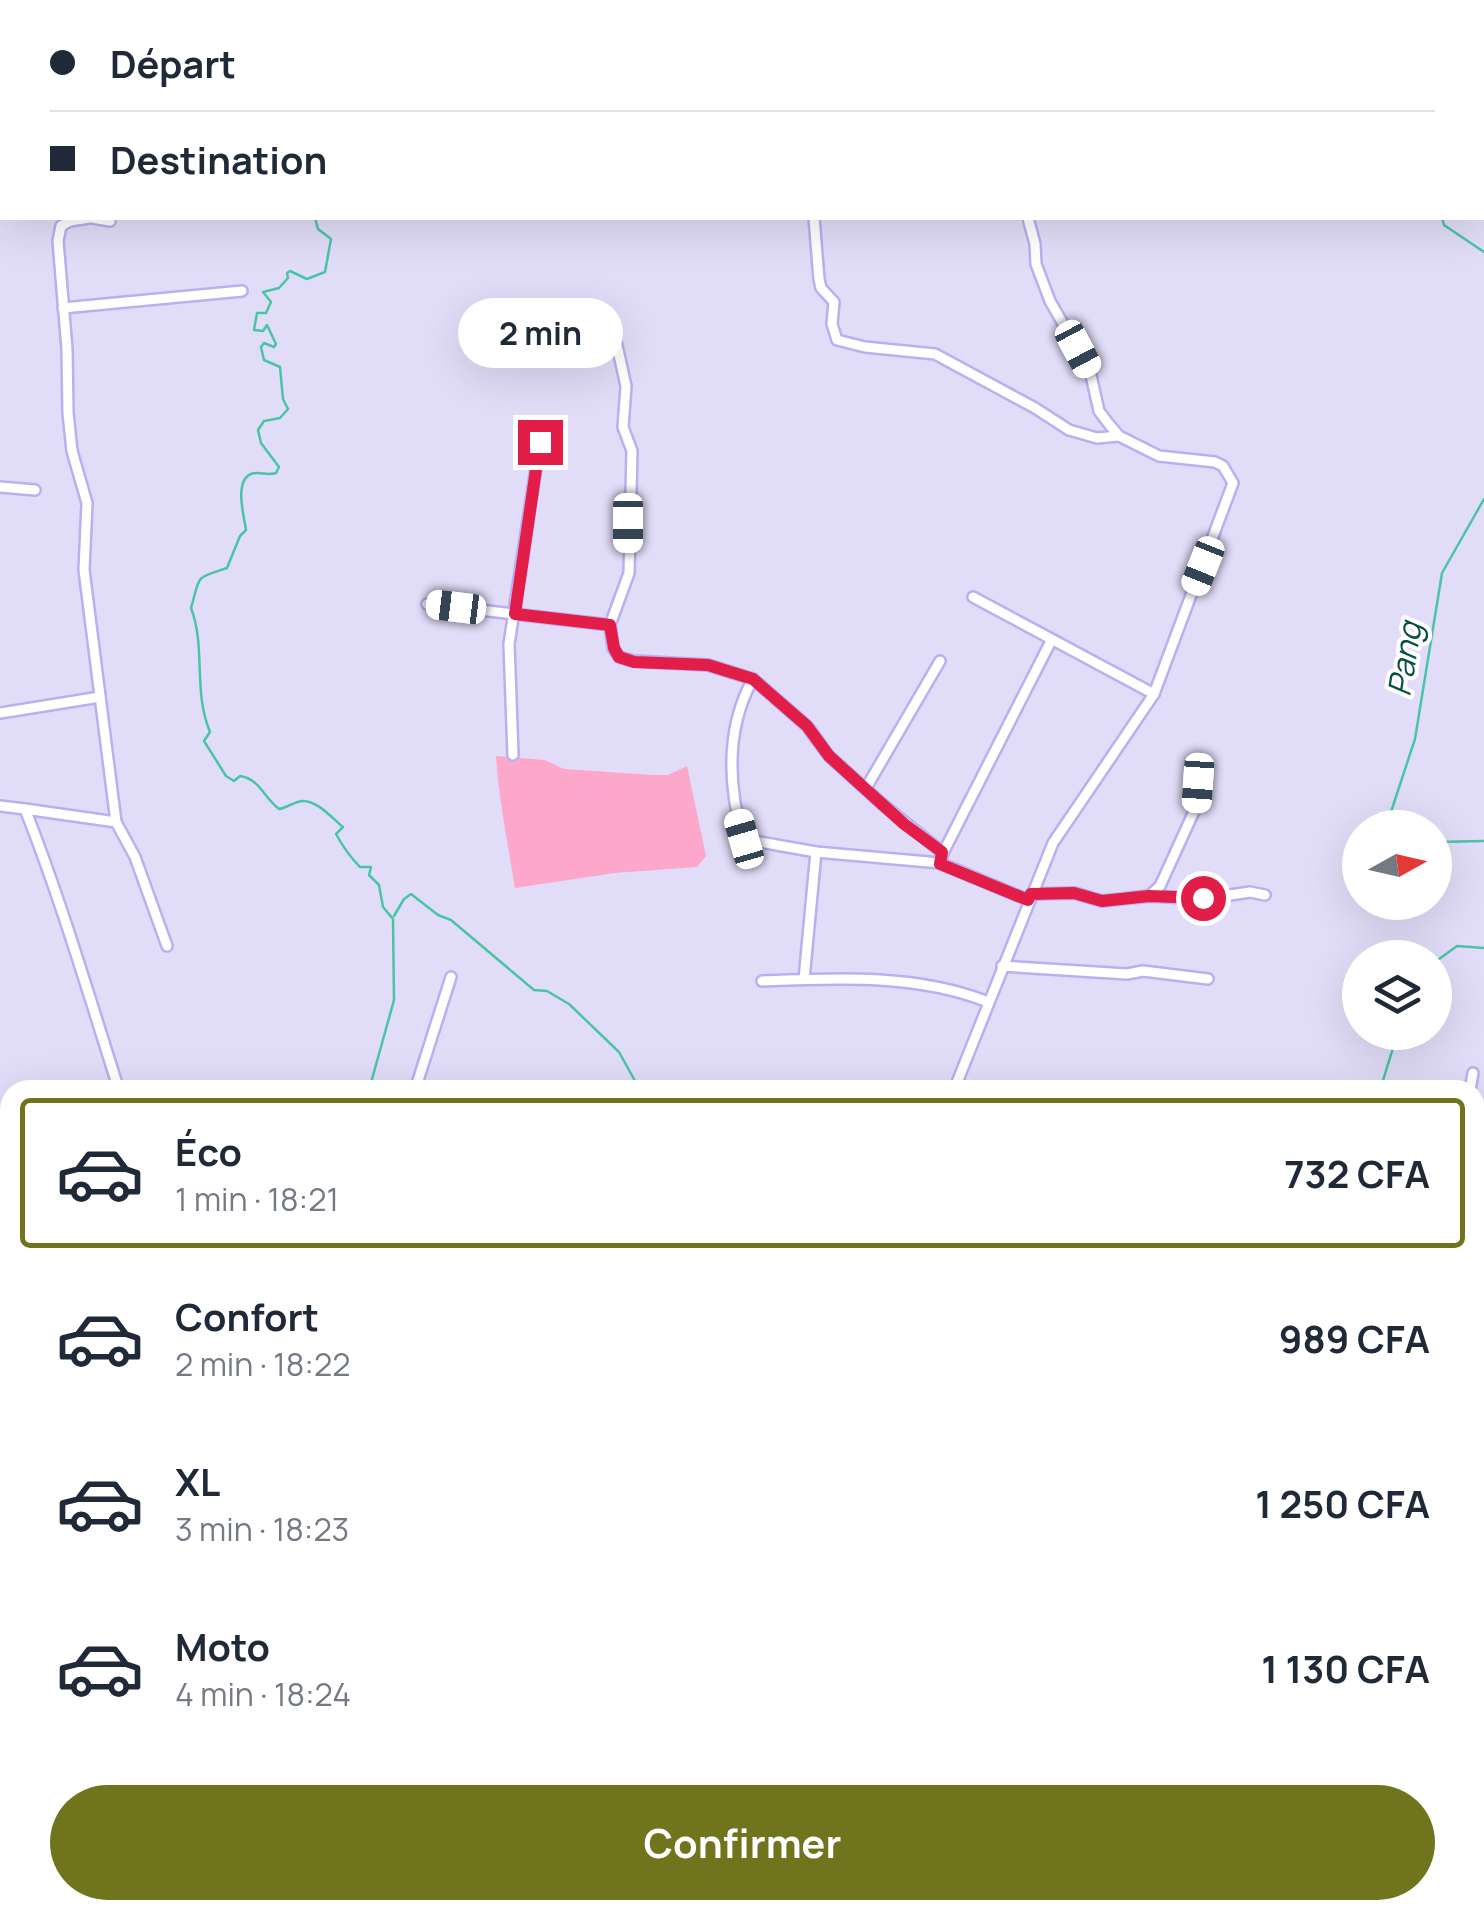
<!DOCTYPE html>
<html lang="fr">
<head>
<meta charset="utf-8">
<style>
  :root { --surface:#fff; --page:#f6f6f7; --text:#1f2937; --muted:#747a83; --line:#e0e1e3; --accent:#70751d }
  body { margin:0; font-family:Manrope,sans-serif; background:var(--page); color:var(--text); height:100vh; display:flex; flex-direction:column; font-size:38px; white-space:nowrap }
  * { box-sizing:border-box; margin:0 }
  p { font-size:32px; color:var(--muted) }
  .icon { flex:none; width:55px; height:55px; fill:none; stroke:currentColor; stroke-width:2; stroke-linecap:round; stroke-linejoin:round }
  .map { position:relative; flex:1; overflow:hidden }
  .details { position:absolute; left:0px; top:1080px; width:1485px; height:840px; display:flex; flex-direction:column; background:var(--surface); border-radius:30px 30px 0 0; box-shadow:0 10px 40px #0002 }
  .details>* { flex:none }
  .banner { position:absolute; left:0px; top:0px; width:1485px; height:220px; box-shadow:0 10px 40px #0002; display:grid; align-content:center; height:220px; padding:0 50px; background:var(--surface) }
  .needle { width:65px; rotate:82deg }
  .tools { position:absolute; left:1342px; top:810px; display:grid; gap:20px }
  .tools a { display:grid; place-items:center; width:110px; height:110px; border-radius:50%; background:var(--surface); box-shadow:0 10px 40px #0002; font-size:50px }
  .end { position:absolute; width:45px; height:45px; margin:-22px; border:12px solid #e11d48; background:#fff; box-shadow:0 0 0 5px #fff }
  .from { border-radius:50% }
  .bubble { position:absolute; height:70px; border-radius:35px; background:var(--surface); box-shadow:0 10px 40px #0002; font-size:32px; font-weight:700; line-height:70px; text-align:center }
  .car { position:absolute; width:30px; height:60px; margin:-30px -15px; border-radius:12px; box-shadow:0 0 8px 2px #0007; background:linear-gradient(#fff 24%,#345 0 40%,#fff 0 76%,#345 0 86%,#fff 0) }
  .banner b { display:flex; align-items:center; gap:35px; height:95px; font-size:38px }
  .banner b+b { border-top:2px solid var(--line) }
  .banner i { width:25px; height:25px; background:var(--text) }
  ul { padding:18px 0 0; list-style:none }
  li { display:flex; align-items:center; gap:30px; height:150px; margin:0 20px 15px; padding:0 30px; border:5px solid transparent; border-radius:10px }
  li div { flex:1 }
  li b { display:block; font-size:38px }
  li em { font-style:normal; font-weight:700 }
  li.active { border-color:var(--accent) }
  li>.icon { width:90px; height:90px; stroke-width:1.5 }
  .cta { display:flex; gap:20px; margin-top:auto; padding:20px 50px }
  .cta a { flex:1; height:115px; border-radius:60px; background:var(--accent); color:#fff; font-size:40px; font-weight:700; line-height:115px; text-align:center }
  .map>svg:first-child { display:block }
  .green { fill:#fda7cb }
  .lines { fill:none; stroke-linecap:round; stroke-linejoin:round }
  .stream { stroke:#49c5a5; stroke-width:2.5 }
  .minor-casing { stroke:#bbaff0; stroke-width:14 }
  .minor { stroke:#fff; stroke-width:9 }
  .route { stroke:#e11d48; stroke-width:12 }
  .labels { text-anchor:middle; stroke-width:8; stroke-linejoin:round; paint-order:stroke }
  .water-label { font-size:32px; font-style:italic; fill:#065040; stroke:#fff }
</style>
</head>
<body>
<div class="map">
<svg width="1484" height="1920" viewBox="0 0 1484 1920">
  <rect width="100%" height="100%" fill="#e1ddf8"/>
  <path class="green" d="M496 756 545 760 564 769 653 775H668L687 766 706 856 697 867 615 873 515 888C508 844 499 801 496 756Z"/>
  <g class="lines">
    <g class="stream">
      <path d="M1339 0 1340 2"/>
      <path d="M673 2 675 0"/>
      <path d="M0 21 2 22"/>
      <path d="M315 218 318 229 331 239 325 272 307 279 290 271 287 273 288 278 279 288 263 292 271 302 266 313H257L254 330 263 331 267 325 276 344 274 347 264 343 261 347 264 360 280 367 283 399 288 409 280 418 264 421 258 430 261 443 279 467 276 473C268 476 258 471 251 474 234 481 244 516 246 530L240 536 227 568C194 579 201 574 191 608 206 647 193 692 210 732L204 741 226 776 234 781 240 776C260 779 263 797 279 809 286 808 294 802 302 801 317 800 332 818 343 827L336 834C342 845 351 858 360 867H371L369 875 379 885 383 907 393 919 394 1000 369 1090"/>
      <path d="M1442 218 1444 225 1484 252"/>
      <path d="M1400 828 1388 821 1415 739 1442 573 1484 499"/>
      <path d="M1435 842 1484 841"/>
      <path d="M394 916 404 899 411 894 438 915 451 920 534 990 547 991 569 1004 619 1052 640 1090"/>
      <path d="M1435 962 1457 946 1484 948"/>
      <path d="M1380 1090 1398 1032"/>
      <path d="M176 1910V1914"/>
      <path d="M1172 1910 1174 1920"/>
    </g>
    <g class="minor-casing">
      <g id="minor">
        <path d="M932 0V2"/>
        <path d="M89 218 70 221 61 226 58 241 67 349 68 413 72 451 87 503 84 570 116 822 135 857 167 946"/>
        <path d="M92 218 110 221"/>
        <path d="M814 218 819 279 821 288 834 302 832 324 837 340 865 347 935 354 1035 408 1069 430 1097 438 1119 436"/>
        <path d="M63 308 242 291"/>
        <path d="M614 332 626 386 623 427 632 451 629 573 610 625 613 648 619 657 634 661 708 665 753 679 807 726 829 756 881 803 943 853 940 863"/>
        <path d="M0 487 35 490"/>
        <path d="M973 597 1154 694"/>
        <path d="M427 604 610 625"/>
        <path d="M753 679C725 729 728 785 743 839L816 852 940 863 1028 900"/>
        <path d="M0 713 100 697"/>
        <path d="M513 755 509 644 540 442"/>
        <path d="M866 788 940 661"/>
        <path d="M0 806 25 809C61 900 89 996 119 1090"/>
        <path d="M25 809 116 822"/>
        <path d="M943 853 1051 641"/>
        <path d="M1031 894 1075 893 1102 901 1149 896 1203 899 1250 892 1265 895"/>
        <path d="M1149 896 1160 886 1196 807 1198 783"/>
        <path d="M1002 966 1127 974 1143 971 1208 979"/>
        <path d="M804 979 816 852"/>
        <path d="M762 981C837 978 918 974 988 1002"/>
        <path d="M415 1090 451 977"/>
        <path d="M954 1090 1053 843 1154 694 1233 483 1223 466 1215 462 1159 456 1119 436 1108 423 1099 411 1090 371 1050 301 1036 264 1035 244 1028 218"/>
        <path d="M1470 1090 1473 1073"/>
        <path d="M1475 1125 1484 1128"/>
        <path d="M0 1362 10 1427"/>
        <path d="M1475 1364 1484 1368"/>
        <path d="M1475 1462 1484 1464"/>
        <path d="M1475 1556 1484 1561"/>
        <path d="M0 1568 10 1566"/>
        <path d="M0 1760 10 1759"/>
        <path d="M0 1862 10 1920"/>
        <path d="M144 1910 171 1920"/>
        <path d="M1330 1910 1344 1920"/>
        <path d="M206 1920 207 1910"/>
        <path d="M300 1920 301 1910"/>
        <path d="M522 1920V1910"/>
        <path d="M625 1920 628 1910"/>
        <path d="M904 1920 905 1910"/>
        <path d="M1053 1920V1910"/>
        <path d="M1414 1920 1418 1910"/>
      </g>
    </g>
    <use href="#minor" class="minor"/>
  </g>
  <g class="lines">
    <path class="route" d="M540 442 515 614 610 625 614 648 619 657 634 662 708 665 753 679 807 726 829 756 904 824 942 852 940 864 1028 900 1031 894 1074 893 1102 901 1149 896 1203 898"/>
  </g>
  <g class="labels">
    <g class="water-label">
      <text transform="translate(1405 659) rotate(-81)" y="11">Pang</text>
    </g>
  </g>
</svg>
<div class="tools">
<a><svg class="needle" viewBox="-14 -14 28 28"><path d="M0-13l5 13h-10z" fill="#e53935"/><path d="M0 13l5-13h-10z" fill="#747a83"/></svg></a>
<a><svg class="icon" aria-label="layers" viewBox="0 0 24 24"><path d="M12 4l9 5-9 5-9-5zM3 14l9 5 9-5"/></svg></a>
</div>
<i class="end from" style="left:1203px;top:898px"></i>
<i class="end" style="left:540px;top:442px"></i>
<div class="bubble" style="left:458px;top:298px;width:165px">2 min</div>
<i class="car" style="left:1078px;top:349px;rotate:152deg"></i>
<i class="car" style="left:628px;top:523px;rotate:180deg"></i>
<i class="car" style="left:1203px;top:566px;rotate:202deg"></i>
<i class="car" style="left:456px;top:607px;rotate:277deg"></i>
<i class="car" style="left:1198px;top:783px;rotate:184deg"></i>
<i class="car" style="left:744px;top:839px;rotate:344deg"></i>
<div class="banner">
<b><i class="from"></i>Départ</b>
<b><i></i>Destination</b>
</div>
<section class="details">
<ul>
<li class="active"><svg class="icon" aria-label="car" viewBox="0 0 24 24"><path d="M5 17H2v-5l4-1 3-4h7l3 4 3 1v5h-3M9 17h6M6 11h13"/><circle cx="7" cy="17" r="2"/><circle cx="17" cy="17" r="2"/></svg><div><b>Éco</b><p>1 min · 18:21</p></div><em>732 CFA</em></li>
<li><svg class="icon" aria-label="car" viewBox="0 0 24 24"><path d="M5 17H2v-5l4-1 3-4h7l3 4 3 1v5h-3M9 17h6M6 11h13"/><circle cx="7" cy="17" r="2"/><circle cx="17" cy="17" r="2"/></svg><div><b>Confort</b><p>2 min · 18:22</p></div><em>989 CFA</em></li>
<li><svg class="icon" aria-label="car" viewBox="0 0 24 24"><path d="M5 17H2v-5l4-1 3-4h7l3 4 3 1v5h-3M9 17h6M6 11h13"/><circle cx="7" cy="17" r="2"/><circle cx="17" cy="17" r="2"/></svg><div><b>XL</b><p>3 min · 18:23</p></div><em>1 250 CFA</em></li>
<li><svg class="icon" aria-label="car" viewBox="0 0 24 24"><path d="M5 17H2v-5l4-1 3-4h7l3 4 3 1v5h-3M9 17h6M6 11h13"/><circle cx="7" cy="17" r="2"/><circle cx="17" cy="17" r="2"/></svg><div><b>Moto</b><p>4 min · 18:24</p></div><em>1 130 CFA</em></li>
</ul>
<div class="cta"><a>Confirmer</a></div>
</section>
</div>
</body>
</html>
